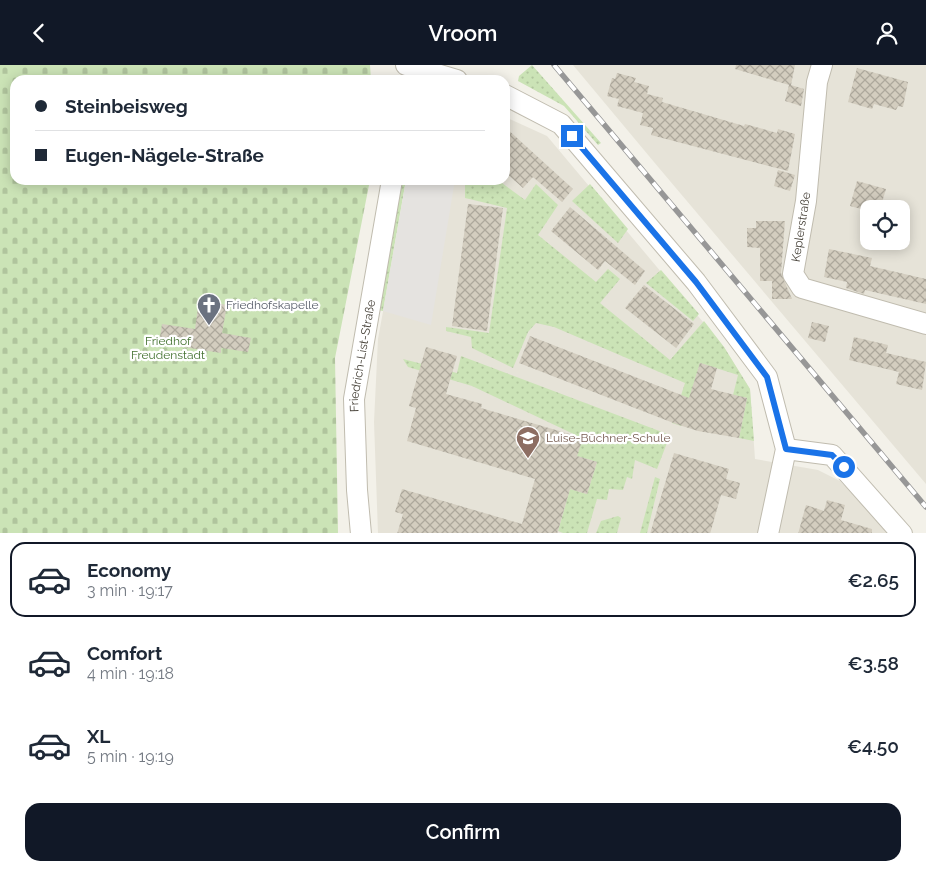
<!DOCTYPE html>
<html lang="en">
<head>
<meta charset="utf-8">
<style>
  :root { --surface:#fff; --page:#f2f2f3; --text:#1f2937; --muted:#747a83; --line:#e0e1e3; --accent:#111827 }
  body { margin:0; font-family:Raleway,sans-serif; background:var(--page); color:var(--text); height:100vh; display:flex; flex-direction:column; font-size:19px; white-space:nowrap }
  * { box-sizing:border-box; margin:0 }
  p { font-size:16px; color:var(--muted) }
  .icon { flex:none; width:28px; height:28px; fill:none; stroke:currentColor; stroke-width:2; stroke-linecap:round; stroke-linejoin:round }
  .map { position:relative; height:468px; overflow:hidden }
  .sheet { display:flex; flex-direction:column; background:var(--surface); flex:1 }
  .sheet>* { flex:none }
  .guide { position:absolute; left:10px; top:10px; width:500px; height:110px; border-radius:15px; box-shadow:0 2px 12px #0003; display:grid; align-content:center; height:110px; padding:0 25px; background:var(--surface) }
  .controls { position:absolute; left:860px; top:135px; display:grid; gap:10px }
  .controls a { display:grid; place-items:center; width:50px; height:50px; border-radius:10px; background:var(--surface); box-shadow:0 2px 12px #0003; font-size:25px }
  .end { position:absolute; width:22px; height:22px; margin:-11px; border:6px solid #1a73e8; background:#fff; box-shadow:0 0 0 2px #fff }
  .from { border-radius:50% }
  .guide b { display:flex; align-items:center; gap:18px; height:48px; font-size:19px }
  .guide b+b { border-top:1px solid var(--line) }
  .guide i { width:12px; height:12px; background:var(--text) }
  ul { padding:9px 0 0; list-style:none }
  li { display:flex; align-items:center; gap:15px; height:75px; margin:0 10px 8px; padding:0 15px; border:2px solid transparent; border-radius:15px }
  li div { flex:1 }
  li b { display:block; font-size:19px }
  li em { font-style:normal; font-weight:600 }
  li.selected { border-color:var(--accent) }
  li>.icon { width:45px; height:45px; stroke-width:1.5 }
  .action { display:flex; gap:10px; margin-top:auto; padding:10px 25px }
  .action a { flex:1; height:58px; border-radius:15px; background:var(--accent); color:#fff; font-size:20px; font-weight:600; line-height:58px; text-align:center }
  header { display:flex; justify-content:space-between; align-items:center; height:65px; padding:0 25px; background:var(--accent); color:#fff; font-size:22px; font-weight:600 }
  .map>svg:first-child { display:block }
  .residential { fill:#e6e3d8; fill-rule:evenodd }
  .green { fill:url(#green-dots) }
  .cemetery { fill:url(#cemetery-stones) }
  .parking { fill:#e5e3e0 }
  .building { fill:url(#building-cross-hatch) }
  .lines { fill:none; stroke-linecap:round; stroke-linejoin:round }
  .street-casing { stroke:#c0bcaf; stroke-width:22 }
  .street { stroke:#fff; stroke-width:20 }
  .rail-casing { stroke:#979797; stroke-width:5.5 }
  .rail { stroke:#fff; stroke-width:4; stroke-dasharray:11; stroke-linecap:butt }
  .route { stroke:#1a73e8; stroke-width:6 }
  .labels { text-anchor:middle; stroke-width:4.5; stroke-linejoin:round; paint-order:stroke }
  .street-label { font-size:12px; fill:#464138; stroke:#fff }
  .worship-label { font-size:12px; fill:#5b616d; stroke:#fff; text-anchor:start }
  .park-label { font-size:12px; fill:#447231; stroke:#fff }
  .education-label { font-size:12px; fill:#785e54; stroke:#fff; text-anchor:start }
</style>
</head>
<body>
<header><svg class="icon" aria-label="back" viewBox="0 0 24 24"><path d="M15 5l-7 7 7 7"/></svg>Vroom<svg class="icon" aria-label="person" viewBox="0 0 24 24"><circle cx="12" cy="8" r="4"/><path d="M4 21q1-7 8-7t8 7"/></svg></header>
<div class="map">
<svg width="926" height="469" viewBox="0 0 926 469">
  <defs>
    <pattern id="green-dots" width="8" height="8" patternUnits="userSpaceOnUse" patternTransform="scale(1.25)"><rect width="8" height="8" fill="#cbe3b6"/><path d="M2 2h.1M6 6h.1" fill="none" stroke="#b0c49d" stroke-width="1.8" stroke-linecap="round"/></pattern>
    <pattern id="cemetery-stones" width="16" height="16" patternUnits="userSpaceOnUse" patternTransform="scale(1.25)"><rect width="16" height="16" fill="#cbe3b6"/><path d="M2 7V4a2 2 0 0 1 4 0v3zM10 15v-3a2 2 0 0 1 4 0v3z" fill="#b0c49d"/></pattern>
    <pattern id="building-cross-hatch" width="8" height="8" patternUnits="userSpaceOnUse" patternTransform="scale(1.25)"><rect width="8" height="8" fill="#d3cdbf"/><path d="M0 0l8 8M0 8l8-8" fill="none" stroke="#ada89c"/></pattern>
  </defs>
  <rect width="100%" height="100%" fill="#f3f1e9"/>
  <g class="residential">
    <path d="M573 0H926V419L659 103ZM869 144H901V176H869Z"/>
    <path d="M505 52 547 71 724 282 750 324 755 394 818 405 840 416 890 468H378L374 357 378 274 407 115H505Z"/>
  </g>
  <g class="green">
    <path d="M532 0 601 78 598 80 564 41 518 16 519 11Z"/>
    <path d="M401 115H406L383 246 377 245Z"/>
    <path d="M465 115H498L525 135 536 119 558 140 538 170 596 217 608 204 620 214 600 238 670 295 704 256 724 282 750 324 754 376 739 373 747 333 733 330 738 310 700 298 681 361 672 358 685 318 554 262 536 258 528 267 513 303 472 283 471 272 446 266V262L489 268 507 143 465 133Z"/>
    <path d="M590 119 628 164 618 178 572 136Z"/>
    <path d="M661 205 699 249 693 256 646 218Z"/>
    <path d="M461 291 670 370 657 404 635 395 632 414 627 412 623 425 609 424 607 435 597 434 587 468H563L558 466 570 424 587 429 597 397 577 391 582 373 472 321 408 302 403 294 457 308Z"/>
    <path d="M655 412 660 414 647 468H640Z"/>
    <path d="M618 451 621 453 617 468H596L601 456Z"/>
  </g>
  <path class="cemetery" d="M0 0H370L371 15H15V115H370L335 293 338 468H0Z"/>
  <path class="parking" d="M406 115H455L431 260 383 246Z"/>
  <g class="building">
    <path d="M736 0H795L791 20 804 24 801 41 785 36 789 20 735 4Z"/>
    <path d="M857 3 908 17 903 42 898 41 896 45 874 39 872 44 848 37Z"/>
    <path d="M617 8 636 13 634 17 649 21 647 29 663 33 662 37 744 61 745 59 777 68 778 64 795 69 788 106 651 70 653 63 640 60 643 48 617 41 619 34 607 31 612 13 615 14Z"/>
    <path d="M505 62 573 124 562 137 533 112 523 123 505 107Z"/>
    <path d="M778 105 795 110 790 126 774 121Z"/>
    <path d="M857 116 886 124 880 144H869V146L850 141Z"/>
    <path d="M468 139 503 143 487 266 452 261Z"/>
    <path d="M570 142 645 206 635 220 605 196 598 205 551 166Z"/>
    <path d="M756 156H785L781 208 792 234H772V216H760V183L747 182V163H756Z"/>
    <path d="M829 184 872 193 870 201 926 214V239L865 225 864 229 846 223 847 217 824 212Z"/>
    <path d="M644 220 694 259 676 283 625 243Z"/>
    <path d="M199 235 227 240 222 268 251 273 248 287 221 283V288L159 278 162 259 195 264Z"/>
    <path d="M812 257 829 261 825 277 808 273Z"/>
    <path d="M530 271 689 333 700 298 717 303 711 324 747 333 739 373 698 366 676 359 519 298Z"/>
    <path d="M854 272 888 280 886 288 926 297 922 325 896 319 899 307 849 295Z"/>
    <path d="M426 282 457 291 446 329 482 339 481 343 583 373 577 391 597 397 587 429 570 424 557 469H397L403 449 395 447 402 424 522 459 535 414 407 376 416 343 409 341Z"/>
    <path d="M674 388 729 404 726 414 740 418 736 434 721 430 710 469H650Z"/>
    <path d="M827 435 845 440 841 455 872 464V469H798L806 440 824 446Z"/>
  </g>
  <g class="lines">
    <g class="street-casing">
      <g id="street">
        <path d="M406 0 457 15"/>
        <path d="M822 0 817 17 806 136 793 209 802 223 926 259"/>
        <path d="M505 30 561 59 696 217 767 312 786 384 768 469"/>
        <path d="M786 384 832 390 902 469"/>
        <path id="s1" d="M361 469 357 425 354 334 392 115"/>
      </g>
    </g>
    <use href="#street" class="street"/>
    <g class="rail-casing">
      <path id="rail" d="M554 0 926 442"/>
    </g>
    <use href="#rail" class="rail"/>
  </g>
  <g class="lines">
    <path class="route" d="M572 71 696 217 767 312 786 384 832 390 844 402"/>
  </g>
  <defs>
    <g id="church-pin" transform="scale(1.25)"><path d="M0 17L-7.5 6A9.5 9.5 0 1 1 7.5 6Z" fill="#6b7280" stroke="#fff"/><path d="M-1.2-6h2.4v3.5h3.3v2.4h-3.3V6h-2.4V-.1h-3.3v-2.4h3.3Z" fill="#fff"/></g>
    <g id="school-pin" transform="scale(1.25)"><path d="M0 17L-7.5 6A9.5 9.5 0 1 1 7.5 6Z" fill="#8d6e63" stroke="#fff"/><path d="M0-5L7-2L0 1L-7-2ZM-4 1L0 2.5L4 1V4Q0 6-4 4Z" fill="#fff"/></g>
  </defs>
  <g fill-rule="evenodd">
    <use href="#church-pin" x="209" y="240"/>
    <use href="#school-pin" x="528" y="373"/>
  </g>
  <g class="labels">
    <g class="street-label">
      <text transform="translate(801 162) rotate(-81)" y="4">Keplerstraße</text>
      <text dy="4" stroke="none"><textPath href="#s1" startOffset="179">Friedrich-List-Straße</textPath></text>
    </g>
    <g class="worship-label">
      <text x="226" y="244">Friedhofskapelle</text>
    </g>
    <g class="park-label">
      <text x="168" y="280">Friedhof<tspan x="168" dy="14">Freudenstadt</tspan></text>
    </g>
    <g class="education-label">
      <text x="546" y="377">Luise-Büchner-Schule</text>
    </g>
  </g>
</svg>
<div class="controls">
<a><svg class="icon" aria-label="locate" viewBox="0 0 24 24"><circle cx="12" cy="12" r="6"/><path d="M12 2v4M12 18v4M2 12h4M18 12h4"/></svg></a>
</div>
<i class="end from" style="left:844px;top:402px"></i>
<i class="end" style="left:572px;top:71px"></i>
<div class="guide">
<b><i class="from"></i>Steinbeisweg</b>
<b><i></i>Eugen-Nägele-Straße</b>
</div>
</div>
<section class="sheet">
<ul>
<li class="selected"><svg class="icon" aria-label="car" viewBox="0 0 24 24"><path d="M5 17H2v-5l4-1 3-4h7l3 4 3 1v5h-3M9 17h6M6 11h13"/><circle cx="7" cy="17" r="2"/><circle cx="17" cy="17" r="2"/></svg><div><b>Economy</b><p>3 min · 19:17</p></div><em>€2.65</em></li>
<li><svg class="icon" aria-label="car" viewBox="0 0 24 24"><path d="M5 17H2v-5l4-1 3-4h7l3 4 3 1v5h-3M9 17h6M6 11h13"/><circle cx="7" cy="17" r="2"/><circle cx="17" cy="17" r="2"/></svg><div><b>Comfort</b><p>4 min · 19:18</p></div><em>€3.58</em></li>
<li><svg class="icon" aria-label="car" viewBox="0 0 24 24"><path d="M5 17H2v-5l4-1 3-4h7l3 4 3 1v5h-3M9 17h6M6 11h13"/><circle cx="7" cy="17" r="2"/><circle cx="17" cy="17" r="2"/></svg><div><b>XL</b><p>5 min · 19:19</p></div><em>€4.50</em></li>
</ul>
<div class="action"><a>Confirm</a></div>
</section>
</body>
</html>
